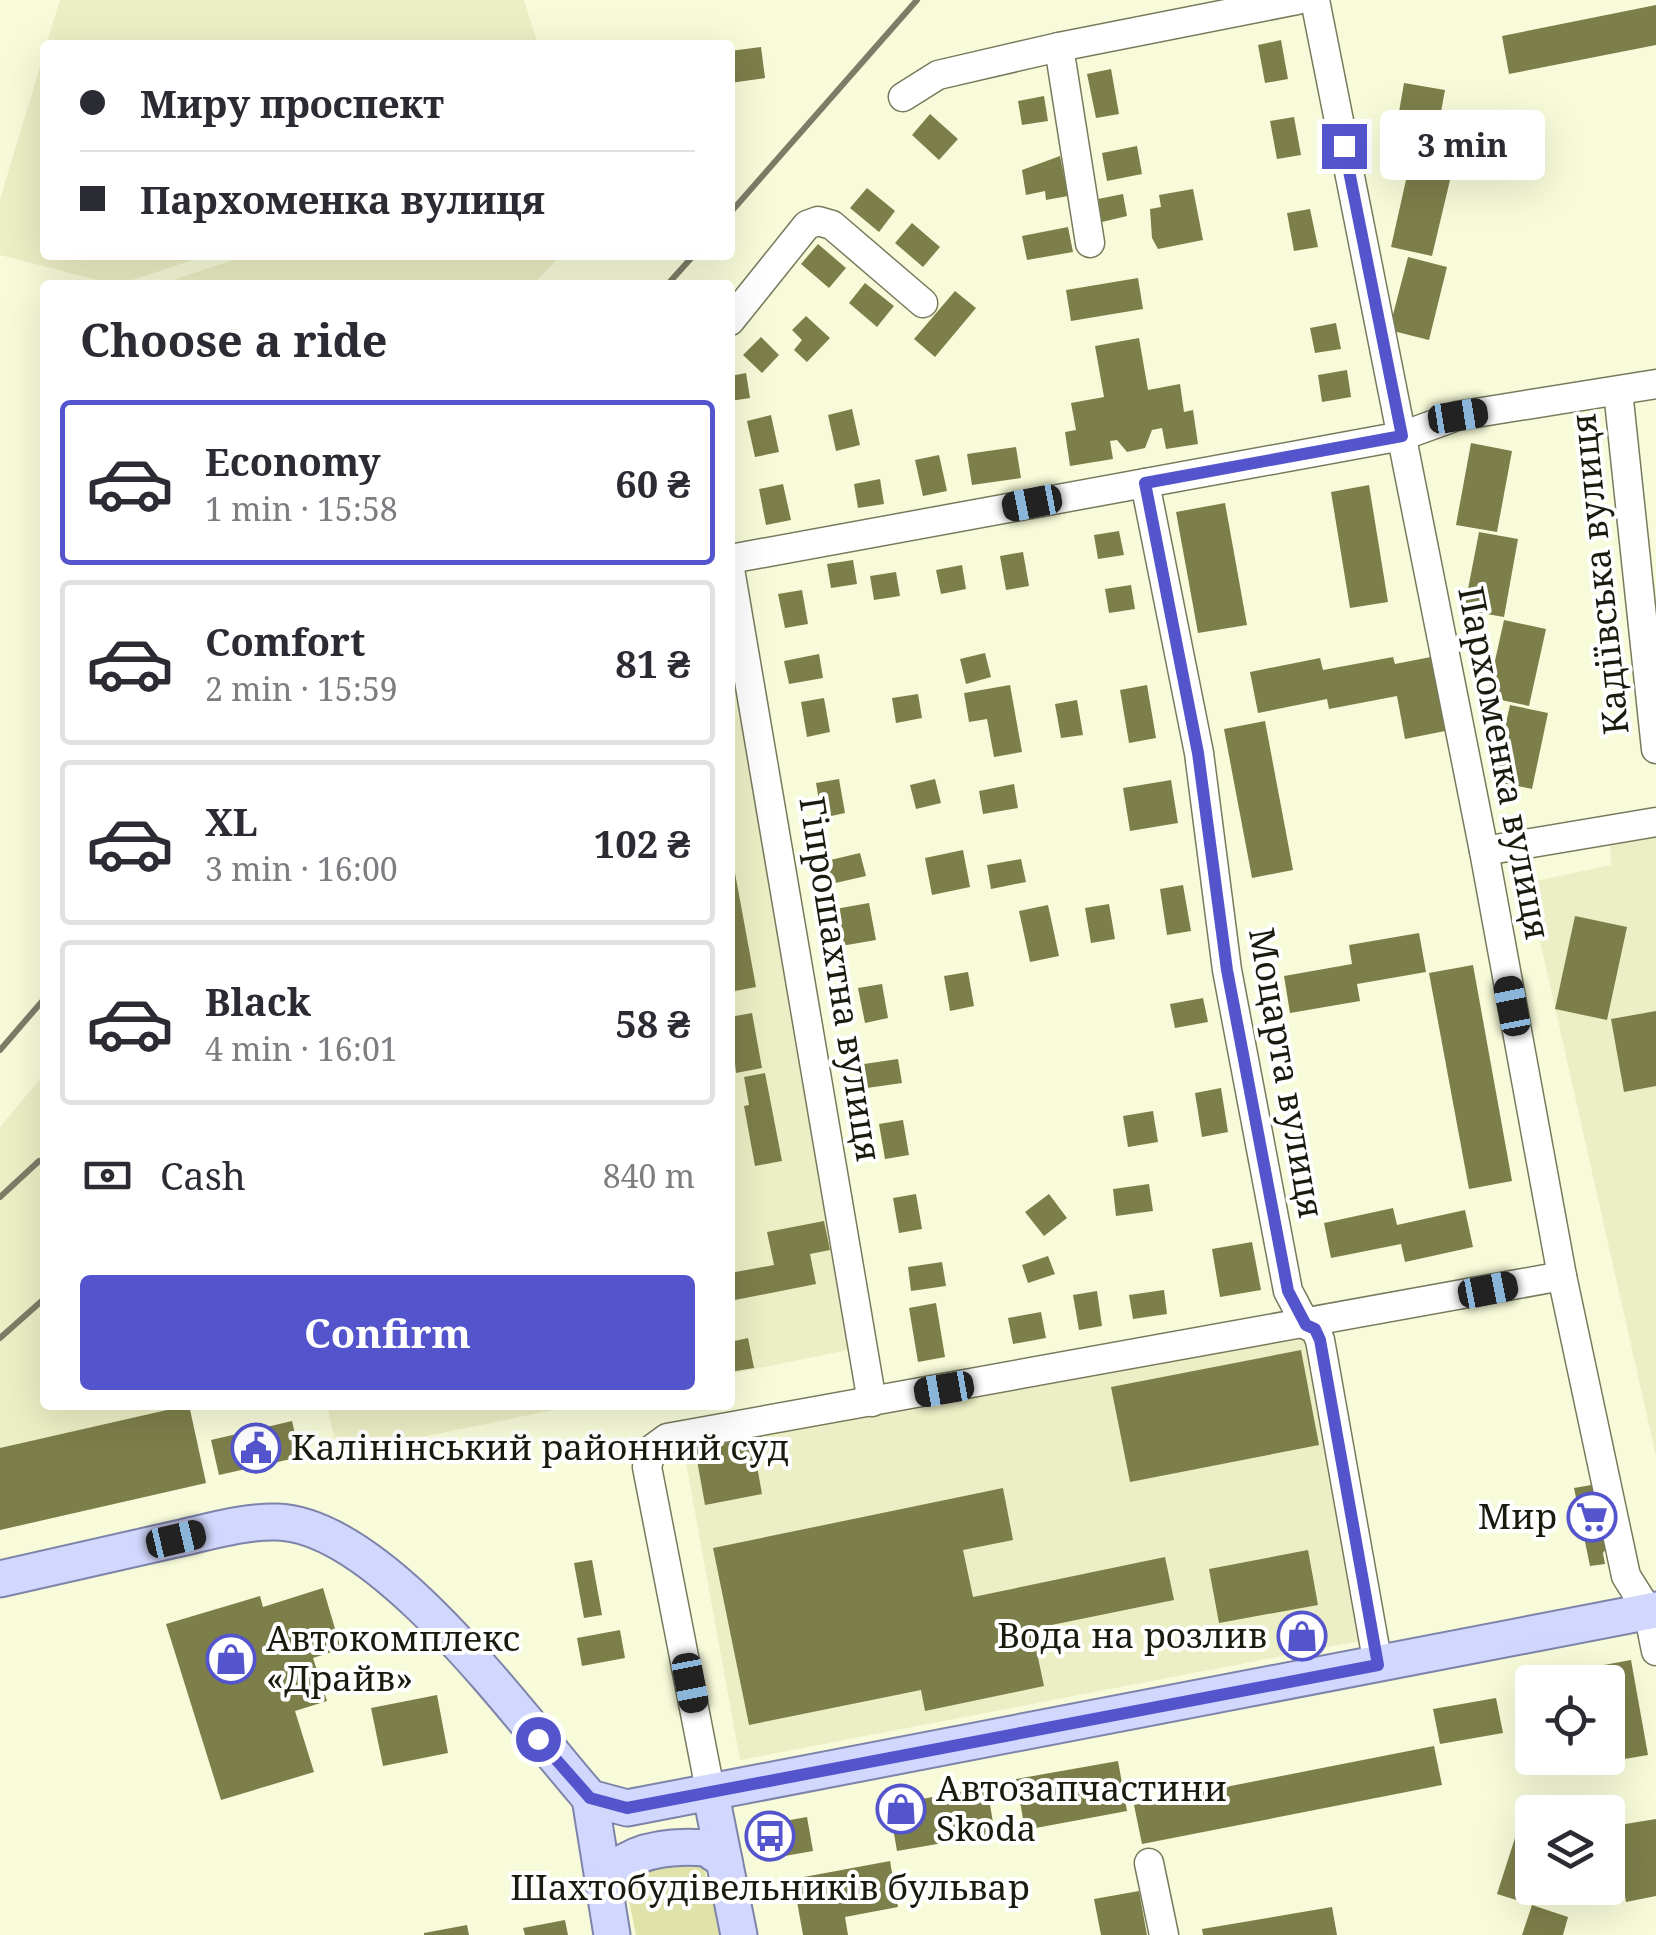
<!DOCTYPE html>
<html lang="en">
<head>
<meta charset="utf-8">
<style>
  :root { --surface:#fff; --page:#f7f7f7; --text:#2b2b33; --muted:#7c7c81; --line:#e1e1e2; --accent:#5455cd }
  body { margin:0; font-family:"Noto Serif",serif; background:var(--page); color:var(--text); height:100vh; display:flex; flex-direction:column; font-size:38px; white-space:nowrap }
  * { box-sizing:border-box; margin:0 }
  p { font-size:32px; color:var(--muted) }
  .icon { flex:none; width:55px; height:55px; fill:none; stroke:currentColor; stroke-width:2; stroke-linecap:round; stroke-linejoin:round }
  .map { position:relative; flex:1; overflow:hidden }
  .side { position:absolute; left:40px; top:280px; width:695px; height:1130px; display:flex; flex-direction:column; background:var(--surface); border-radius:10px; box-shadow:0 10px 40px #0002 }
  .side>* { flex:none }
  .hud { position:absolute; left:40px; top:40px; width:695px; height:220px; border-radius:10px; box-shadow:0 10px 40px #0002; display:grid; align-content:center; height:220px; padding:0 40px; background:var(--surface) }
  .fabs { position:absolute; left:1515px; top:1665px; display:grid; gap:20px }
  .fabs a { display:grid; place-items:center; width:110px; height:110px; border-radius:10px; background:var(--surface); box-shadow:0 10px 40px #0002; font-size:50px }
  .end { position:absolute; width:45px; height:45px; margin:-22px; border:12px solid #5455cd; background:#fff; box-shadow:0 0 0 5px #fff }
  .from { border-radius:50% }
  .bubble { position:absolute; height:70px; border-radius:10px; background:var(--surface); box-shadow:0 10px 40px #0002; font-size:32px; font-weight:700; line-height:70px; text-align:center }
  .car { position:absolute; width:30px; height:60px; margin:-30px -15px; border-radius:12px; box-shadow:0 0 8px 2px #0007; background:linear-gradient(#222 24%,#8ab4d8 0 40%,#222 0 76%,#8ab4d8 0 86%,#222 0) }
  .hud b { display:flex; align-items:center; gap:35px; height:95px; font-size:38px }
  .hud b+b { border-top:2px solid var(--line) }
  .hud i { width:25px; height:25px; background:var(--text) }
  ul { padding:0; list-style:none }
  li { display:flex; align-items:center; gap:30px; height:165px; margin:0 20px 15px; padding:0 20px; border:5px solid var(--line); border-radius:10px }
  li div { flex:1 }
  li b { display:block; font-size:38px }
  li em { font-style:normal; font-weight:700 }
  li.current { border-color:var(--accent) }
  li>.icon { width:90px; height:90px; stroke-width:1.5 }
  h2 { padding:0 40px; font-size:45px; line-height:120px }
  .pay { display:flex; align-items:center; gap:25px; height:110px; padding:0 40px; font-size:38px }
  .pay p { margin-inline-start:auto }
  .action { display:flex; gap:20px; margin-top:auto; padding:20px 40px }
  .action a { flex:1; height:115px; border-radius:10px; background:var(--accent); color:#fff; font-size:40px; font-weight:700; line-height:115px; text-align:center }
  .map>svg:first-child { display:block }
  .built { fill:#eceec5 }
  .green { fill:#dfe2a9 }
  .building { fill:#7d7f4a }
  .lines { fill:none; stroke-linecap:round; stroke-linejoin:round }
  .minor-casing { stroke:#787a5c; stroke-width:31 }
  .major-casing { stroke:#7e84a9; stroke-width:39 }
  .minor { stroke:#fff; stroke-width:28 }
  .major { stroke:#d2d7fd; stroke-width:35 }
  .rail { stroke:#7b7d67; stroke-width:6 }
  .route { stroke:#5455cd; stroke-width:12 }
  .labels { text-anchor:middle; stroke-width:8; stroke-linejoin:round; paint-order:stroke }
  .street-label { font-size:35px; fill:#1a1a0e; stroke:#fff }
  .poi-label { font-size:35px; fill:#1a1a0e; stroke:#fff; text-anchor:start }
</style>
</head>
<body>
<div class="map">
<svg width="1656" height="1935" viewBox="0 0 1656 1935">
  <rect width="100%" height="100%" fill="#f8fbd9"/>
  <g class="built">
    <path d="M60 0H524L538 45H46Z"/>
    <path d="M45 50V255H208L117 285 0 255V199Z"/>
    <path d="M248 255H561L533 285H158Z"/>
    <path d="M730 628 853 1349 730 1374Z"/>
    <path d="M1656 835V1456L1527 883 1611 865 1610 843Z"/>
    <path d="M45 1073V1405H189L206 1483 0 1530V1127Z"/>
    <path d="M1306 1338 1360 1641 740 1760 683 1446Z"/>
    <path d="M327 1405H578L338 1454Z"/>
  </g>
  <path class="green" d="M691 1860 703 1864 721 1935H636L626 1886 631 1875Z"/>
  <g class="building">
    <path d="M1656 5V45L1509 74 1502 36Z"/>
    <path d="M1281 40 1288 79 1265 83 1258 45Z"/>
    <path d="M761 47 765 78 730 83V51Z"/>
    <path d="M1111 69 1119 114 1096 118 1087 74Z"/>
    <path d="M1404 83 1445 90 1430 171 1390 164Z"/>
    <path d="M1044 96 1048 121 1022 125 1018 101Z"/>
    <path d="M930 114 958 139 939 160 912 135Z"/>
    <path d="M1294 117 1301 155 1277 159 1270 121Z"/>
    <path d="M1137 146 1142 174 1107 181 1102 153Z"/>
    <path d="M1060 156 1068 196 1046 200 1045 191 1026 195 1022 170Z"/>
    <path d="M1408 171 1450 180 1432 256 1391 247Z"/>
    <path d="M867 188 895 211 879 232 850 208Z"/>
    <path d="M1193 189 1203 240 1158 249 1152 238 1150 209 1161 207 1159 195Z"/>
    <path d="M1123 194 1127 216 1102 222 1098 199Z"/>
    <path d="M1310 209 1318 247 1294 251 1287 213Z"/>
    <path d="M912 223 940 247 923 267 895 243Z"/>
    <path d="M1068 227 1073 252 1027 260 1022 236Z"/>
    <path d="M818 244 846 268 829 288 801 264Z"/>
    <path d="M1408 257 1447 267 1429 340 1389 330Z"/>
    <path d="M1138 278 1143 309 1071 321 1066 290Z"/>
    <path d="M865 283 894 306 877 327 849 303Z"/>
    <path d="M955 291 976 308 935 357 914 339Z"/>
    <path d="M806 316 830 338 807 362 794 350 802 340 792 330Z"/>
    <path d="M1336 323 1341 349 1315 353 1310 328Z"/>
    <path d="M761 337 779 355 762 373 743 355Z"/>
    <path d="M1139 338 1148 390 1180 384 1184 412 1193 410 1198 444 1166 449 1162 428 1152 430 1145 448 1127 452 1117 440 1110 441 1113 459 1070 466 1065 432 1076 430 1071 403 1104 397 1095 346Z"/>
    <path d="M1347 370 1351 397 1322 402 1318 375Z"/>
    <path d="M746 373 750 398 730 401V376Z"/>
    <path d="M852 409 860 445 836 451 828 415Z"/>
    <path d="M771 415 779 452 755 457 747 421Z"/>
    <path d="M1471 443 1512 451 1497 532 1456 525Z"/>
    <path d="M1016 447 1021 478 972 485 967 454Z"/>
    <path d="M939 455 947 491 923 496 915 460Z"/>
    <path d="M880 479 884 504 858 508 854 484Z"/>
    <path d="M783 484 791 520 766 525 759 489Z"/>
    <path d="M1369 485 1388 602 1350 608 1331 492Z"/>
    <path d="M1225 503 1247 625 1198 633 1176 512Z"/>
    <path d="M1119 531 1124 555 1098 559 1094 535Z"/>
    <path d="M1479 532 1518 539 1504 617 1464 610Z"/>
    <path d="M1023 552 1029 586 1006 590 1000 556Z"/>
    <path d="M853 560 857 584 831 588 827 564Z"/>
    <path d="M962 565 966 589 941 594 936 570Z"/>
    <path d="M896 572 900 596 874 600 870 576Z"/>
    <path d="M1131 585 1135 609 1109 613 1105 589Z"/>
    <path d="M802 590 808 624 785 628 778 594Z"/>
    <path d="M1504 620 1546 629 1529 706 1487 697Z"/>
    <path d="M985 653 991 677 966 684 960 659Z"/>
    <path d="M819 654 823 678 789 684 784 661Z"/>
    <path d="M1436 656 1450 730 1405 739 1397 696 1329 709 1327 699 1258 713 1250 672 1320 658 1323 670 1393 657 1395 664Z"/>
    <path d="M1010 685 1022 752 994 757 987 719 969 722 964 693Z"/>
    <path d="M1147 685 1156 738 1129 743 1120 690Z"/>
    <path d="M918 694 922 718 896 723 892 698Z"/>
    <path d="M824 698 830 732 807 737 801 702Z"/>
    <path d="M1077 700 1083 735 1061 738 1055 704Z"/>
    <path d="M1510 705 1548 713 1532 789 1493 781Z"/>
    <path d="M1265 721 1293 870 1252 878 1224 729Z"/>
    <path d="M839 779 845 813 822 818 816 783Z"/>
    <path d="M935 779 941 803 916 809 910 785Z"/>
    <path d="M1171 780 1178 823 1130 831 1123 788Z"/>
    <path d="M1014 784 1018 808 983 814 979 791Z"/>
    <path d="M730 846 756 987 730 992Z"/>
    <path d="M963 850 970 887 932 895 925 858Z"/>
    <path d="M860 853 866 876 831 884 826 861Z"/>
    <path d="M1021 859 1026 882 991 889 987 865Z"/>
    <path d="M1183 885 1191 931 1167 935 1160 889Z"/>
    <path d="M869 903 876 940 841 946 835 909Z"/>
    <path d="M1109 904 1115 939 1091 943 1085 908Z"/>
    <path d="M1048 905 1059 956 1030 962 1019 911Z"/>
    <path d="M1575 916 1627 927 1607 1020 1555 1009Z"/>
    <path d="M1419 933 1426 972 1357 984 1360 1001 1290 1013 1284 976 1352 964 1349 945Z"/>
    <path d="M1473 965 1512 1181 1469 1189 1429 973Z"/>
    <path d="M968 972 974 1006 950 1011 944 976Z"/>
    <path d="M882 984 888 1018 865 1023 858 988Z"/>
    <path d="M1203 998 1208 1022 1175 1028 1170 1004Z"/>
    <path d="M1656 1011V1086L1624 1092 1611 1019Z"/>
    <path d="M752 1013 762 1068 736 1073 730 1017Z"/>
    <path d="M898 1059 902 1083 867 1088 864 1064Z"/>
    <path d="M765 1073 782 1161 755 1166 744 1106 749 1105 744 1077Z"/>
    <path d="M1221 1088 1228 1132 1202 1137 1195 1093Z"/>
    <path d="M1153 1111 1158 1142 1128 1147 1123 1116Z"/>
    <path d="M903 1120 909 1155 885 1159 879 1124Z"/>
    <path d="M1149 1184 1153 1211 1116 1216 1113 1189Z"/>
    <path d="M916 1194 922 1229 899 1233 893 1198Z"/>
    <path d="M1049 1194 1067 1218 1044 1236 1025 1212Z"/>
    <path d="M1393 1208 1397 1225 1465 1210 1473 1247 1405 1262 1401 1244 1331 1258 1324 1223Z"/>
    <path d="M824 1221 830 1250 810 1254 816 1284 730 1301V1273L774 1265 767 1232Z"/>
    <path d="M1252 1242 1261 1290 1220 1297 1212 1249Z"/>
    <path d="M1048 1256 1055 1274 1028 1283 1022 1265Z"/>
    <path d="M942 1262 946 1286 911 1291 908 1267Z"/>
    <path d="M1164 1290 1167 1314 1133 1319 1129 1295Z"/>
    <path d="M1097 1291 1102 1326 1079 1330 1073 1295Z"/>
    <path d="M936 1303 945 1357 918 1362 909 1308Z"/>
    <path d="M1041 1312 1046 1338 1013 1344 1008 1318Z"/>
    <path d="M748 1338 754 1368 730 1372V1342Z"/>
    <path d="M1301 1350 1319 1445 1130 1482 1111 1387Z"/>
    <path d="M189 1405 206 1483 0 1530V1448Z"/>
    <path d="M292 1421 300 1457 219 1475 211 1440Z"/>
    <path d="M752 1438 762 1494 705 1505 695 1449Z"/>
    <path d="M1597 1484 1609 1545 1603 1553 1605 1564 1590 1566 1574 1488Z"/>
    <path d="M1003 1488 1013 1540 963 1550 973 1597 1165 1557 1174 1600 1032 1629 1044 1686 925 1711 921 1690 749 1725 713 1548Z"/>
    <path d="M1308 1550 1318 1605 1219 1623 1209 1569Z"/>
    <path d="M592 1560 602 1615 584 1618 574 1563Z"/>
    <path d="M323 1588 341 1649 313 1658 327 1701 295 1711 314 1772 221 1800 166 1624 260 1596 263 1607Z"/>
    <path d="M620 1630 625 1658 582 1666 577 1638Z"/>
    <path d="M1631 1660 1648 1755 1607 1762 1608 1682H1540L1539 1677Z"/>
    <path d="M437 1695 448 1753 383 1766 371 1708Z"/>
    <path d="M1496 1698 1503 1733 1440 1744 1433 1709Z"/>
    <path d="M1434 1746 1442 1785 1142 1844 1134 1805Z"/>
    <path d="M1118 1761 1127 1811 1025 1830 1016 1779Z"/>
    <path d="M987 1787 995 1834 897 1851 889 1805Z"/>
    <path d="M1523 1813 1532 1816V1888H1537L1532 1905 1497 1894Z"/>
    <path d="M807 1817 813 1851 779 1857 773 1823Z"/>
    <path d="M1656 1819V1896L1626 1902 1613 1826Z"/>
    <path d="M890 1861 898 1907 845 1917 848 1935H803L793 1879Z"/>
    <path d="M1139 1891 1147 1935H1101L1094 1899Z"/>
    <path d="M1532 1905 1568 1917 1563 1935H1522Z"/>
    <path d="M1332 1907 1337 1935H1203L1202 1929Z"/>
    <path d="M565 1920 568 1935H525L523 1928Z"/>
    <path d="M467 1925 469 1935H424V1933Z"/>
  </g>
  <g class="lines">
    <g class="minor-casing">
      <g id="minor">
        <path d="M1315 0 1484 851 1562 1276 1626 1576 1648 1611 1656 1651"/>
        <path d="M903 97 938 75 1059 47"/>
        <path d="M1090 243 1059 47 1297 0"/>
        <path d="M730 321 807 225 818 221 832 225 923 303"/>
        <path d="M1618 391 1656 749"/>
        <path d="M1145 483 1199 753 1227 970 1288 1291 1306 1325 1315 1329 1320 1340 1378 1665"/>
        <path d="M730 559 1402 436 1457 416 1656 384"/>
        <path d="M730 569 872 1402"/>
        <path d="M1484 851 1656 822"/>
        <path d="M711 1795 647 1467 652 1449 667 1438 1562 1276"/>
        <path d="M1149 1863 1164 1935"/>
      </g>
    </g>
    <g class="major-casing">
      <g id="major">
        <path d="M0 1579C57 1566 114 1553 172 1540 205 1533 242 1521 277 1522 383 1525 522 1721 590 1798L627 1808 1656 1610"/>
        <path d="M711 1795 739 1935"/>
        <path d="M590 1798 612 1935"/>
        <path d="M603 1882C626 1850 668 1845 706 1848L724 1860"/>
      </g>
    </g>
    <use href="#minor" class="minor"/>
    <use href="#major" class="major"/>
    <g class="rail">
      <path d="M730 213 917 0"/>
      <path d="M667 285 694 255"/>
      <path d="M0 1050 45 998"/>
      <path d="M0 1197 39 1161"/>
      <path d="M0 1338 45 1298"/>
    </g>
  </g>
  <g class="lines">
    <path class="route" d="M538 1739 590 1798 627 1808 1378 1665 1320 1340 1315 1329 1306 1325 1288 1291 1227 970 1198 753 1145 483 1402 436 1344 146"/>
  </g>
  <defs>
    <g id="civic-ring" transform="scale(2.5)"><circle r="9.5" fill="#fff" stroke="#5455cd" stroke-width="1.5"/><path d="M-.6-6.5H3V-4.5H.6V-3L4-1V1h2V6H-6V1h2V-1L-.6-3ZM-1.2 2.5V6h2.4V2.5Z" fill="#5455cd"/></g>
    <g id="supermarket-ring" transform="scale(2.5)"><circle r="9.5" fill="#fff" stroke="#5455cd" stroke-width="1.5"/><path d="M-6-5.5h2.5l.6 2H6L4.5 2H-2.5L-4.4-4H-6ZM-1.5 3.2a1.3 1.3 0 1 0 .1 0ZM3 3.2a1.3 1.3 0 1 0 .1 0Z" fill="#5455cd"/></g>
    <g id="shop-ring" transform="scale(2.5)"><circle r="9.5" fill="#fff" stroke="#5455cd" stroke-width="1.5"/><path d="M-5-2.5h2.3a2.7 3.5 0 0 1 5.4 0H5L5.5 6h-11ZM-1.5-2.5h3a1.5 2.3 0 0 0-3 0Z" fill="#5455cd"/></g>
    <g id="bus-ring" transform="scale(2.5)"><circle r="9.5" fill="#fff" stroke="#5455cd" stroke-width="1.5"/><path d="M-5-6H5V4H4V6H2V4H-2V6H-4V4H-5ZM-3.5-4V0h7V-4ZM-3.5 1.2v1.5H-2V1.2ZM2 1.2v1.5H3.5V1.2Z" fill="#5455cd"/></g>
  </defs>
  <g fill-rule="evenodd">
    <use href="#civic-ring" x="256" y="1448"/>
    <use href="#supermarket-ring" x="1592" y="1517"/>
    <use href="#shop-ring" x="1302" y="1636"/>
    <use href="#shop-ring" x="231" y="1659"/>
    <use href="#shop-ring" x="901" y="1809"/>
    <use href="#bus-ring" x="770" y="1836"/>
  </g>
  <g class="labels">
    <g class="street-label">
      <text transform="translate(1600 574) rotate(-96)" y="12">Кадіївська вулиця</text>
      <text transform="translate(1504 763) rotate(79)" y="12">Пархоменка вулиця</text>
      <text transform="translate(840 979) rotate(81)" y="12">Гіпрошахтна вулиця</text>
      <text transform="translate(1286 1073) rotate(80)" y="12">Моцарта вулиця</text>
    </g>
    <g class="poi-label">
      <text x="291" y="1460">Калінінський районний суд</text>
      <text x="1557" y="1529" text-anchor="end">Мир</text>
      <text x="1267" y="1648" text-anchor="end">Вода на розлив</text>
      <text x="266" y="1651">Автокомплекс<tspan x="266" dy="40">«Драйв»</tspan></text>
      <text x="936" y="1801">Автозапчастини<tspan x="936" dy="40">Skoda</tspan></text>
      <text x="770" y="1900" text-anchor="middle">Шахтобудівельників бульвар</text>
    </g>
  </g>
</svg>
<div class="fabs">
<a><svg class="icon" aria-label="locate" viewBox="0 0 24 24"><circle cx="12" cy="12" r="6"/><path d="M12 2v4M12 18v4M2 12h4M18 12h4"/></svg></a>
<a><svg class="icon" aria-label="layers" viewBox="0 0 24 24"><path d="M12 4l9 5-9 5-9-5zM3 14l9 5 9-5"/></svg></a>
</div>
<i class="end from" style="left:538px;top:1739px"></i>
<i class="end" style="left:1344px;top:146px"></i>
<div class="bubble" style="left:1380px;top:110px;width:165px">3 min</div>
<i class="car" style="left:1458px;top:416px;rotate:81deg"></i>
<i class="car" style="left:1032px;top:503px;rotate:259deg"></i>
<i class="car" style="left:1512px;top:1006px;rotate:349deg"></i>
<i class="car" style="left:1488px;top:1290px;rotate:79deg"></i>
<i class="car" style="left:944px;top:1389px;rotate:260deg"></i>
<i class="car" style="left:176px;top:1539px;rotate:77deg"></i>
<i class="car" style="left:690px;top:1683px;rotate:169deg"></i>
<div class="hud">
<b><i class="from"></i>Миру проспект</b>
<b><i></i>Пархоменка вулиця</b>
</div>
<section class="side">
<h2>Choose a ride</h2>
<ul>
<li class="current"><svg class="icon" aria-label="car" viewBox="0 0 24 24"><path d="M5 17H2v-5l4-1 3-4h7l3 4 3 1v5h-3M9 17h6M6 11h13"/><circle cx="7" cy="17" r="2"/><circle cx="17" cy="17" r="2"/></svg><div><b>Economy</b><p>1 min · 15:58</p></div><em>60 ₴</em></li>
<li><svg class="icon" aria-label="car" viewBox="0 0 24 24"><path d="M5 17H2v-5l4-1 3-4h7l3 4 3 1v5h-3M9 17h6M6 11h13"/><circle cx="7" cy="17" r="2"/><circle cx="17" cy="17" r="2"/></svg><div><b>Comfort</b><p>2 min · 15:59</p></div><em>81 ₴</em></li>
<li><svg class="icon" aria-label="car" viewBox="0 0 24 24"><path d="M5 17H2v-5l4-1 3-4h7l3 4 3 1v5h-3M9 17h6M6 11h13"/><circle cx="7" cy="17" r="2"/><circle cx="17" cy="17" r="2"/></svg><div><b>XL</b><p>3 min · 16:00</p></div><em>102 ₴</em></li>
<li><svg class="icon" aria-label="car" viewBox="0 0 24 24"><path d="M5 17H2v-5l4-1 3-4h7l3 4 3 1v5h-3M9 17h6M6 11h13"/><circle cx="7" cy="17" r="2"/><circle cx="17" cy="17" r="2"/></svg><div><b>Black</b><p>4 min · 16:01</p></div><em>58 ₴</em></li>
</ul>
<div class="pay"><svg class="icon" aria-label="cash" viewBox="0 0 24 24"><path d="M3 7h18v10H3z"/><circle cx="12" cy="12" r="2"/></svg>Cash<p>840 m</p></div>
<div class="action"><a>Confirm</a></div>
</section>
</div>
</body>
</html>
